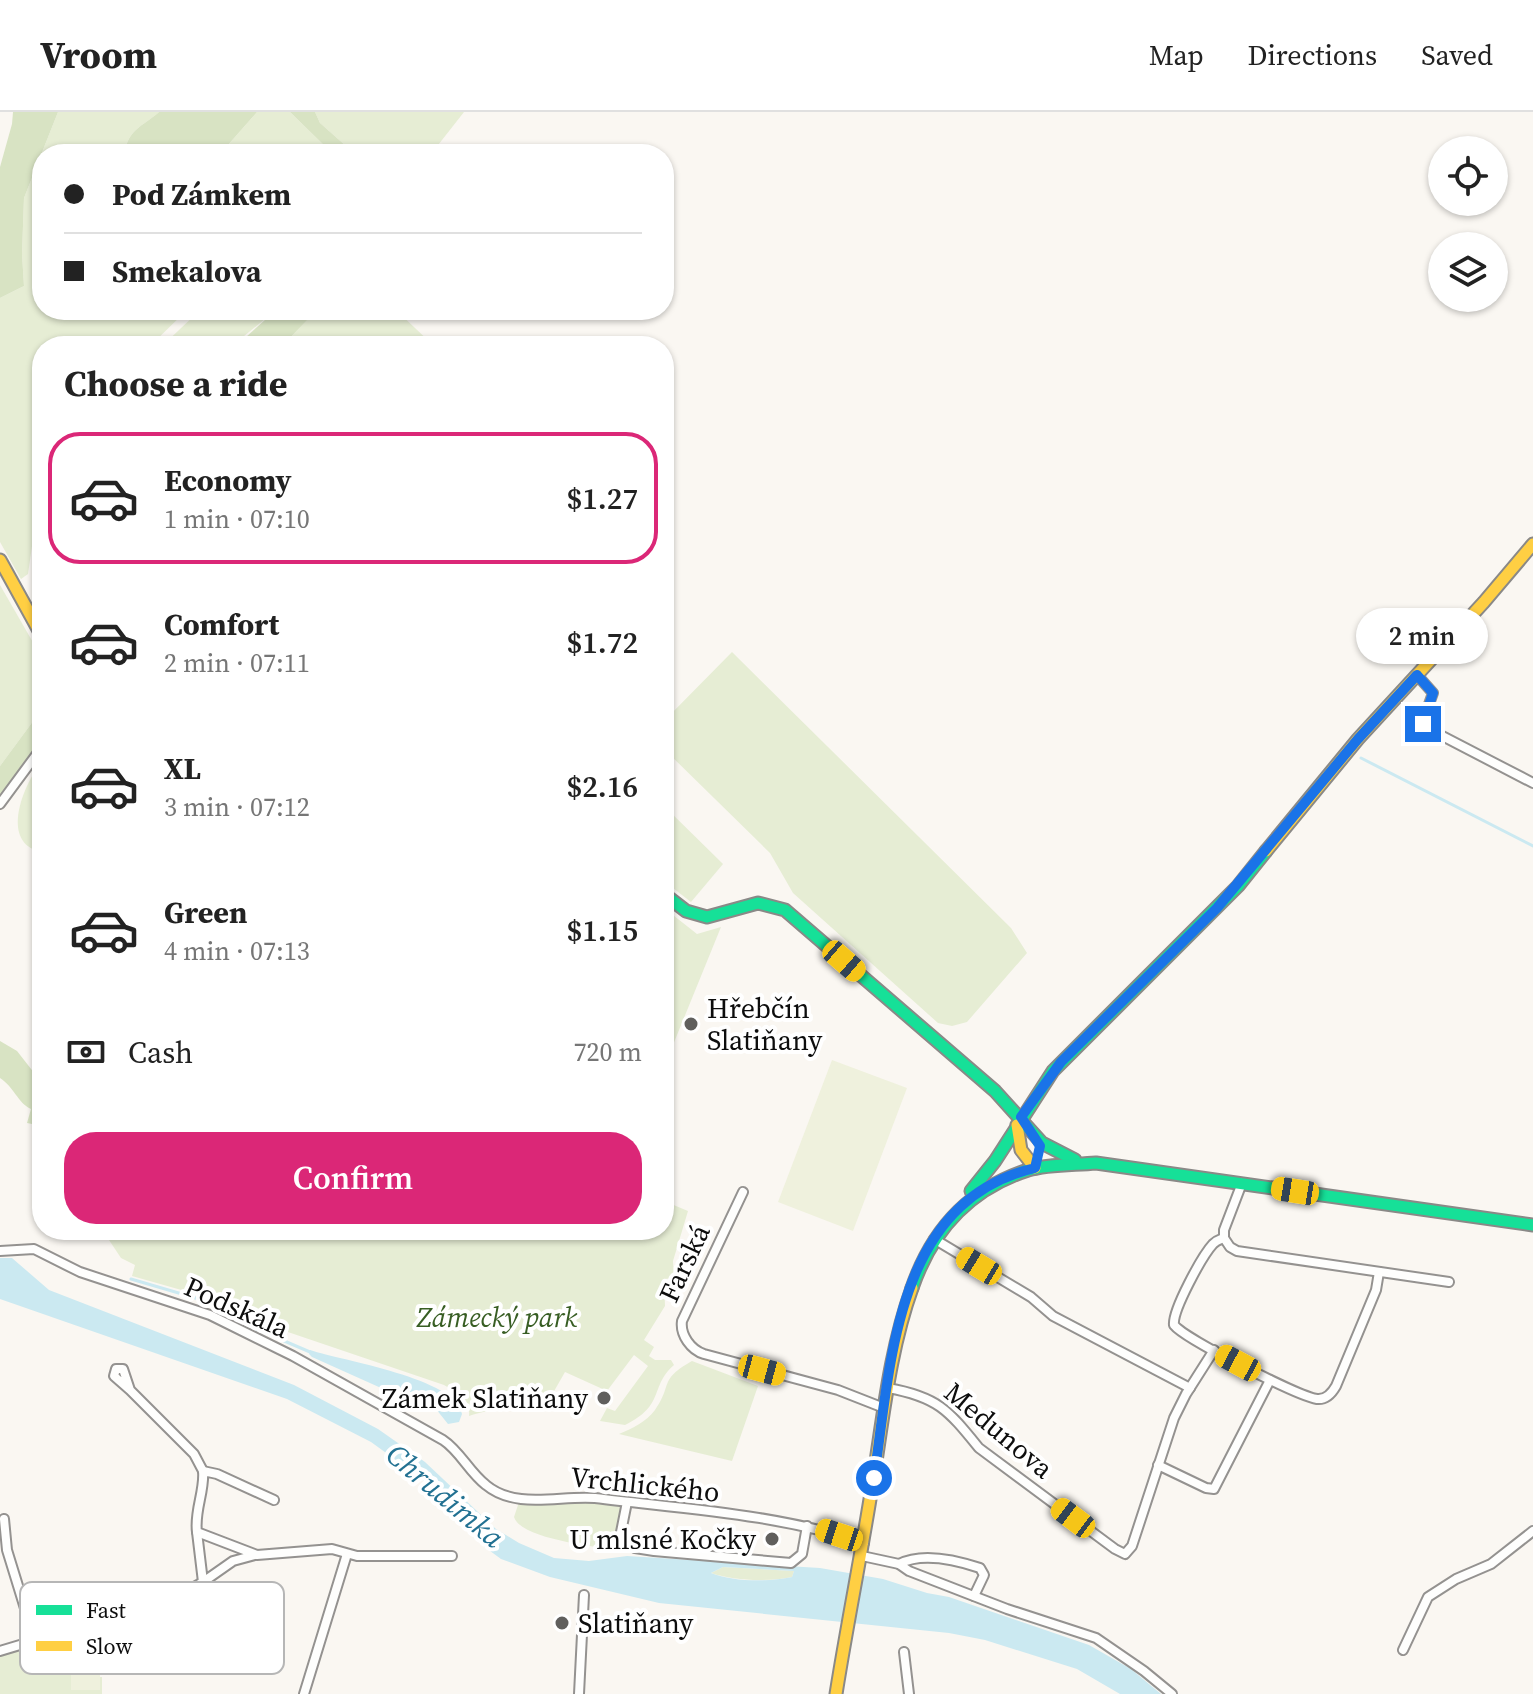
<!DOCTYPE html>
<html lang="en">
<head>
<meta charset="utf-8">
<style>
  :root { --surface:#fff; --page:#f6f6f6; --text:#222; --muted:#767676; --line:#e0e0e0; --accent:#db2777 }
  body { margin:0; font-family:"Source Serif 4",serif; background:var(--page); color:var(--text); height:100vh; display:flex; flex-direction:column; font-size:30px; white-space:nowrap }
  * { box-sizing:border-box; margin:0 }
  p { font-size:26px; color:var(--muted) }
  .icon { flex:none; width:44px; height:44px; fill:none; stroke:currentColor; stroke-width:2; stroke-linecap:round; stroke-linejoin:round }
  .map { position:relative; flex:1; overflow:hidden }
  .sheet { position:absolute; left:32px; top:224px; width:642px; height:904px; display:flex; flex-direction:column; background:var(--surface); border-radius:32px; box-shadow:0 2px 6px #0004 }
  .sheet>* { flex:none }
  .guide { position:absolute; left:32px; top:32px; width:642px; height:176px; border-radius:32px; box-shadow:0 2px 6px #0004; display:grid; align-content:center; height:176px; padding:0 32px; background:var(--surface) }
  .controls { position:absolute; left:1428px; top:24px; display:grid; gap:16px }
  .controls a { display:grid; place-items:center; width:80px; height:80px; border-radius:50%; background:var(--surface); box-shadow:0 2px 6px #0004; font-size:40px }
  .end { position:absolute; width:36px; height:36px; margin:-18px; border:10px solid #1a73e8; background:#fff; box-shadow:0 0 0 4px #fff }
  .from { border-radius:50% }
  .bubble { position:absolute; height:56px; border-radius:28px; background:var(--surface); box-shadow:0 2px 6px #0004; font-size:26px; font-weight:600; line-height:56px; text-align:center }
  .car { position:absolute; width:24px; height:48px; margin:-24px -12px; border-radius:10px; box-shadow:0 0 6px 2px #0007; background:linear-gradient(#f5c518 24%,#345 0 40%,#f5c518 0 76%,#345 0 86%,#f5c518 0) }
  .guide b { display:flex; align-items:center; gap:28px; height:76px; font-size:30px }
  .guide b+b { border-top:2px solid var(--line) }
  .guide i { width:20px; height:20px; background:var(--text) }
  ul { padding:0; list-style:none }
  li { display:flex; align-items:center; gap:24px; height:132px; margin:0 16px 12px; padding:0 16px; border:4px solid transparent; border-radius:32px }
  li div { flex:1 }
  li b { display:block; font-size:30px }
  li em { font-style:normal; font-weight:600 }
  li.active { border-color:var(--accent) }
  li>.icon { width:72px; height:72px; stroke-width:1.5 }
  h2 { padding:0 32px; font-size:36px; line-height:96px }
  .pay { display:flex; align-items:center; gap:20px; height:88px; padding:0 32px; font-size:30px }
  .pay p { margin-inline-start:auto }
  .cta { display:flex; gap:16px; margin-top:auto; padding:16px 32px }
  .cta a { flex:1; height:92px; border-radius:32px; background:var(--accent); color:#fff; font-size:32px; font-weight:600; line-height:92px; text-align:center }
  header { display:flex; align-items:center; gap:48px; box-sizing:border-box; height:112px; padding:0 40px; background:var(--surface); border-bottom:2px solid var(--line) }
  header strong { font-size:38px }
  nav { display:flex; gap:44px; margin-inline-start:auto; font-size:28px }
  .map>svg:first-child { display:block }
  .green { fill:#e6edd4 }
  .forest { fill:#d8e3c3 }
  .pitch { fill:#eff1dd }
  .water { fill:#cbe9f1; fill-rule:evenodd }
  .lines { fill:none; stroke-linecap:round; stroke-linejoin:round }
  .stream { stroke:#cbe9f1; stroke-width:3 }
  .street-casing { stroke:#949290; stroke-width:12 }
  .fast-casing { stroke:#8a8987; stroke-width:15 }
  .slow-casing { stroke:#8a8987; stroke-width:15 }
  .street { stroke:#fefefd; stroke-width:8 }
  .fast { stroke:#16e098; stroke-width:11 }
  .slow { stroke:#ffcf43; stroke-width:11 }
  .route { stroke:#1a73e8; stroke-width:10 }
  .poi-dot { fill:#605f5d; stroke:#fff; stroke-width:3 }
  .labels { text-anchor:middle; stroke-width:8; stroke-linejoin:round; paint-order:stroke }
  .poi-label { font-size:28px; fill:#0d0d0d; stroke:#fff; text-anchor:start }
  .street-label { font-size:28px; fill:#0d0d0d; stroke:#fff }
  .park-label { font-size:28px; font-style:italic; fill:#385e24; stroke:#fff }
  .water-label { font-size:30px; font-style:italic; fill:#227192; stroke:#fff }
  .key { fill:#fff; stroke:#b6b6b6; stroke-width:2 }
  .key-label { font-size:22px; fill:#0d0d0d }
</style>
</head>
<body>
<header>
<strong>Vroom</strong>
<nav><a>Map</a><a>Directions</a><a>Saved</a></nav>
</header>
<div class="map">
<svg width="1533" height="1582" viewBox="0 0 1533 1582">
  <rect width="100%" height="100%" fill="#faf7f2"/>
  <g class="green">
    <path d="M58 0H159C142 15 129 16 124 42H42V198H120C132 202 170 198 187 198L150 234H42V387L35 413 28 462 21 467 0 430V186L24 174 22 142 24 86Z"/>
    <path d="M257 0H290L333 42H220Z"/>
    <path d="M315 0H464L431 42H355L320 11Z"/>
    <path d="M207 198H276L232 234H162L197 201Z"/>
    <path d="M317 198H396L434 234H282Z"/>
    <path d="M0 473 42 546V597L0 654Z"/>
    <path d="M732 540 1011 816 1027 841 967 910 952 914 938 911 793 781 770 741 664 637V609Z"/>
    <path d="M42 649V740C0 732 21 676 42 649Z"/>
    <path d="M664 694 723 752 691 790 664 769Z"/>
    <path d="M664 796 697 822 721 815 664 955Z"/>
    <path d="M664 1089 688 1099 673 1149 674 1166 664 1167 665 1194 644 1228 654 1235 649 1244 655 1248H671L674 1253C649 1275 666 1293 625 1313L600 1309 607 1296 615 1299 648 1254 634 1243 607 1279 565 1260 545 1295 537 1293 536 1300C518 1291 488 1298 469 1304 471 1286 459 1282 444 1273L247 1206 199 1183 132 1164 135 1153 121 1146 109 1128 91 1122 86 1118H664Z"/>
    <path d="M692 1249 758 1274 732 1349 619 1322C633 1316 646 1310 655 1298 673 1273 658 1268 692 1249Z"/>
    <path d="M595 1388 621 1392 615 1438C594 1434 521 1427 514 1405L519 1390Z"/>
    <path d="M723 1455 794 1459 792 1465C768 1470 734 1469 711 1461Z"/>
    <path d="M84 1519 89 1523H102V1533L100 1529H71V1577L99 1578 100 1565H102V1582H0V1544Z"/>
  </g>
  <g class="forest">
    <path d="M13 0H58L24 86 22 142 24 174 0 186V55L12 12Z"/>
    <path d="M159 0H257L220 42H124C129 16 142 15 159 0Z"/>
    <path d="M290 0H315L320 11 355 42H333Z"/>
    <path d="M276 198H317L282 234H236Z"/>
    <path d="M42 597V628L0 685V654Z"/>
    <path d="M0 929 17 939 42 971V1014L27 1011 31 997C18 991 14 975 0 966Z"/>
  </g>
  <g class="pitch">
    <path d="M832 948 907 976 853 1119 778 1090Z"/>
    <path d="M71 1528 100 1529V1578H71Z"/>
  </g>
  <g class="water">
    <path d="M0 1146H12L49 1178 294 1273 378 1317 425 1350 496 1417 519 1431 554 1446 589 1449 627 1444 820 1456 883 1467 927 1481 949 1485 1089 1533 1131 1557 1161 1582H1120L1077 1557 985 1528 949 1521 659 1491 550 1465 501 1447 482 1433 422 1367 371 1330 287 1287 0 1187ZM723 1455 794 1459 792 1465C769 1470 733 1470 711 1461Z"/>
    <path d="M310 1238C343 1249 456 1266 462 1302L459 1310 448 1312 436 1297 410 1289 312 1245 309 1242Z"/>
  </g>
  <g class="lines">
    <g class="stream">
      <path d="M1361 646 1533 734"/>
      <path d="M131 1167 199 1187 254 1216 310 1240"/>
    </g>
    <g class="street-casing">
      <g id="street">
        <path d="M1417 563 1433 581 1424 606 1425 615 1533 671"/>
        <path d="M0 692 42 635"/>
        <path d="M743 1080 682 1209C680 1223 691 1238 704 1242L838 1278 884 1296"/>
        <path d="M1224 1126C1219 1128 1217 1128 1213 1132 1202 1144 1172 1199 1174 1213 1185 1227 1298 1284 1317 1287 1326 1288 1332 1281 1336 1274L1376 1178 1379 1160"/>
        <path d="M1224 1126 1230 1135 1237 1139 1449 1170"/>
        <path d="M1224 1126V1118L1242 1071"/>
        <path d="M934 1127 1031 1185 1053 1204 1190 1276"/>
        <path d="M0 1139 34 1137 80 1160 210 1203 293 1244 443 1328C460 1339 469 1360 486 1373 516 1398 560 1383 595 1386 685 1397 778 1402 864 1431"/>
        <path d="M888 1276C938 1285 948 1298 979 1336L1115 1437 1125 1442 1132 1434 1174 1306 1186 1282 1214 1238"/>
        <path d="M130 1278 114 1264 116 1257H123L130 1278 194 1342 203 1359"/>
        <path d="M1158 1353 1206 1376 1214 1377 1270 1268"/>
        <path d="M274 1388 217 1362 203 1359C205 1379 194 1399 197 1420L257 1443 332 1437 357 1444H452"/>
        <path d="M627 1390 621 1420 623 1429 635 1436 654 1439 791 1451 802 1442 807 1414"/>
        <path d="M4 1407 7 1438 35 1529"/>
        <path d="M197 1420 203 1470 233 1449 255 1443"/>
        <path d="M862 1444 899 1452 909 1459 1007 1497 1096 1526 1144 1559 1172 1582"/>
        <path d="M899 1452C922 1440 956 1448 980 1456L984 1463 974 1484"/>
        <path d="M1403 1538 1428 1485 1456 1467 1491 1452 1533 1419"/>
        <path d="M0 1539 173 1487 203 1470"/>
        <path d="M904 1540 909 1582"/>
        <path d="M304 1582 347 1442"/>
        <path d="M579 1582 584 1483"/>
      </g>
    </g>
    <g class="fast-casing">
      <g id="fast">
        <path d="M664 782 686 799 707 805 758 791 785 798 995 979 1042 1031 1075 1048"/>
        <path d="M971 1079 995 1049 1053 959 1238 774 1266 739"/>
        <path d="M912 1176C932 1118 969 1077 1028 1058 1049 1052 1075 1053 1096 1051L1533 1113"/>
      </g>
    </g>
    <g class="slow-casing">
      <g id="slow">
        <path d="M0 448 42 524"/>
        <path d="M1266 739 1358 627 1484 490 1533 432"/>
        <path d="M1017 1013 1021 1038 1035 1056"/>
        <path d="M836 1582C847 1513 861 1444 872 1375 883 1308 889 1240 912 1176"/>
      </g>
    </g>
    <use href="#street" class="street"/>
    <use href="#fast" class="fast"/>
    <use href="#slow" class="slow"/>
  </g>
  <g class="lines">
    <path class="route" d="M874 1366C891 1251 895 1088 1035 1056L1040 1034 1021 1005 1061 950 1217 796 1358 627 1417 563 1433 581 1423 612"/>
  </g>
  <g class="poi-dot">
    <circle cx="691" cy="912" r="8"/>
    <circle cx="604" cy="1286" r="8"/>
    <circle cx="772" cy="1427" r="8"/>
    <circle cx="562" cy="1511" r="8"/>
  </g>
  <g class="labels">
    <g class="poi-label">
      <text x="707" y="906">Hřebčín<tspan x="707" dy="32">Slatiňany</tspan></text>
      <text x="588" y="1296" text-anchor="end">Zámek Slatiňany</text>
      <text x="756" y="1437" text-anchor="end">U mlsné Kočky</text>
      <text x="578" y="1521">Slatiňany</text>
    </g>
    <g class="street-label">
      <text transform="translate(684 1151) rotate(-65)" y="10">Farská</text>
      <text transform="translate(237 1195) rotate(24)" y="10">Podskála</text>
      <text transform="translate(999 1318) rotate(40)" y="10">Medunova</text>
      <text transform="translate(645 1372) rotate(6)" y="10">Vrchlického</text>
    </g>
    <g class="park-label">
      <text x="497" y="1215">Zámecký park</text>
    </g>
    <g class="water-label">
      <text transform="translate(445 1384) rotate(40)" y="10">Chrudimka</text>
    </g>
  </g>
  <rect x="20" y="1470" width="264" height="92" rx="12" class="key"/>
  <rect x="36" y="1493" width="36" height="10" fill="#16e098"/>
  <rect x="36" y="1529" width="36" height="10" fill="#ffcf43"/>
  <g class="key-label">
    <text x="86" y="1506">Fast</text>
    <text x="86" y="1542">Slow</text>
  </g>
</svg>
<div class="controls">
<a><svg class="icon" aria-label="locate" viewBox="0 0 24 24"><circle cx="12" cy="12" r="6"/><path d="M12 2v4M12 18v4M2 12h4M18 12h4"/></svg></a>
<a><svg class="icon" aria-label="layers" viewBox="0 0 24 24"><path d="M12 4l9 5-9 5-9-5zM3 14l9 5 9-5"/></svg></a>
</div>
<i class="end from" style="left:874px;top:1366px"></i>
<i class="end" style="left:1423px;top:612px"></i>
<div class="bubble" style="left:1356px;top:496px;width:132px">2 min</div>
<i class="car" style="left:844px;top:849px;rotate:131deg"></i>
<i class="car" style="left:1295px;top:1079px;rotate:279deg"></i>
<i class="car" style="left:979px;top:1154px;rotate:301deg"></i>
<i class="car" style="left:1238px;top:1251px;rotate:298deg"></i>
<i class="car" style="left:762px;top:1258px;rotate:105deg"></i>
<i class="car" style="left:1073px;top:1406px;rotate:307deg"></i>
<i class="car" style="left:839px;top:1423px;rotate:288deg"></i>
<div class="guide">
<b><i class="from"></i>Pod Zámkem</b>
<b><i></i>Smekalova</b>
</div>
<section class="sheet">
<h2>Choose a ride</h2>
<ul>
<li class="active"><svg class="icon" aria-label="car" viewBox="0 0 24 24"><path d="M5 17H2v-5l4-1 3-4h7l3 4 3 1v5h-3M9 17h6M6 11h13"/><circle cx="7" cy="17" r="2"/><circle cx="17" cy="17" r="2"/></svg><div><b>Economy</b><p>1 min · 07:10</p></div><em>$1.27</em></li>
<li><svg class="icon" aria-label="car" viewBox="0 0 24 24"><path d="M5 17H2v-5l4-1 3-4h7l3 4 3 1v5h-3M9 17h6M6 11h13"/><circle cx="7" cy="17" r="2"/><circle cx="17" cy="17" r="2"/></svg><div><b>Comfort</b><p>2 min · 07:11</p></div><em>$1.72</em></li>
<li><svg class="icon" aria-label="car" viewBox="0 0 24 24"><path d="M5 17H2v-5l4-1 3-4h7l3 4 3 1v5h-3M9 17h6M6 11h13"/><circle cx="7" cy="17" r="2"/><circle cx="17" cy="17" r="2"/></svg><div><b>XL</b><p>3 min · 07:12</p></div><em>$2.16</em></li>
<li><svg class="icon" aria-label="car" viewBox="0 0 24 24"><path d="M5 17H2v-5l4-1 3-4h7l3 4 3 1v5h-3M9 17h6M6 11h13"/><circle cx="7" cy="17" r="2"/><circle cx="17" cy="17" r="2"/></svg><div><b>Green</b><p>4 min · 07:13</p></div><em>$1.15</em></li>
</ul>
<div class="pay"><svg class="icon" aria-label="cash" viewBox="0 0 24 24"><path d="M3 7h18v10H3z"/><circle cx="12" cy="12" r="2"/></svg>Cash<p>720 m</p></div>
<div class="cta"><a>Confirm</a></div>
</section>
</div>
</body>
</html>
